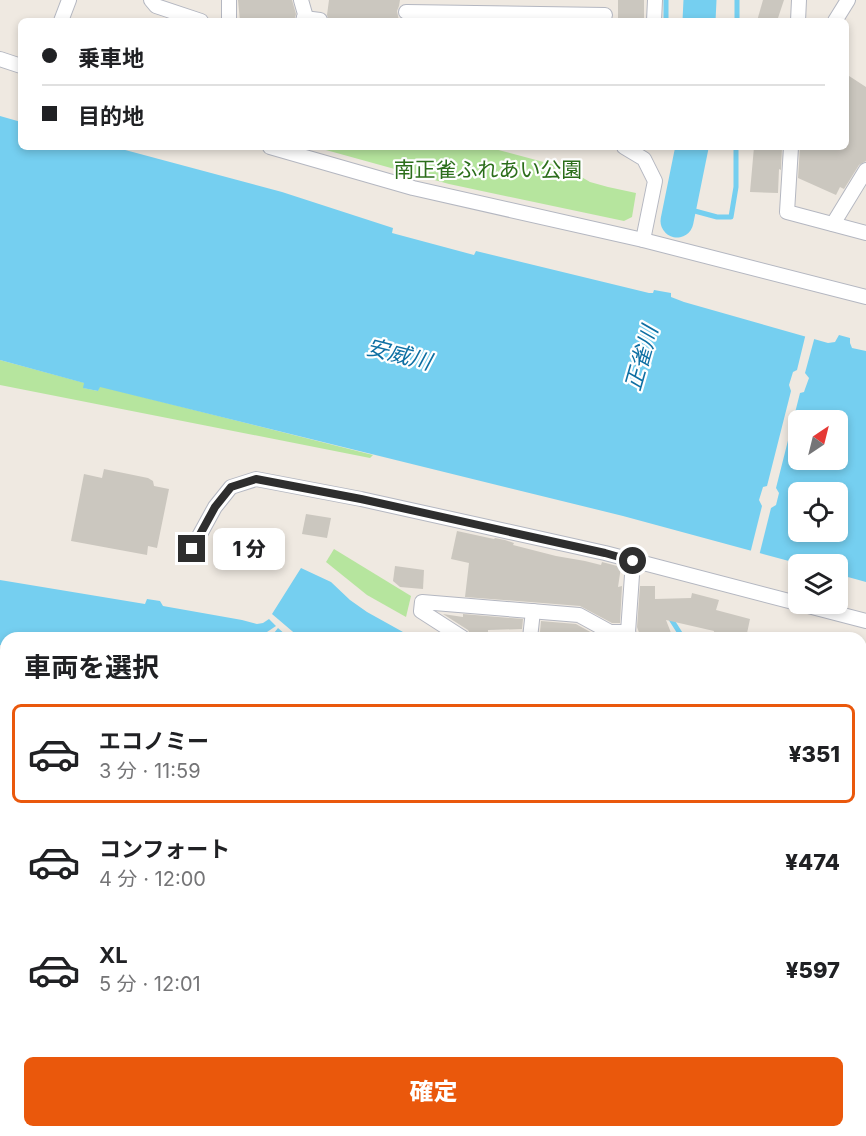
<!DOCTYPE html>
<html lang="ja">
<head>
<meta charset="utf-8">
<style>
  :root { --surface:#fff; --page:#f2f2f2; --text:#202124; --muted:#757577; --line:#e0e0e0; --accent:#ea580c }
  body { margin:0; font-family:Inter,"Noto Sans JP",sans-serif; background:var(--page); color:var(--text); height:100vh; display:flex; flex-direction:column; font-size:22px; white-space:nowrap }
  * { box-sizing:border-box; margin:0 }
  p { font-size:20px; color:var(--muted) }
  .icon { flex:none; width:33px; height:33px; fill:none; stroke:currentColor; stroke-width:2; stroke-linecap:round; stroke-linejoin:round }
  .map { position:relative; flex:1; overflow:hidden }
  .side { position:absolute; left:0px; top:632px; width:867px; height:506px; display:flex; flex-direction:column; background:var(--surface); border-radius:18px 18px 0 0; box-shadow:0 3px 9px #0003 }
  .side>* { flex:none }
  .hud { position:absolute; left:18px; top:18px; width:831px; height:132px; border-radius:9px; box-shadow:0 3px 9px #0003; display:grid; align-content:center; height:132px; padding:0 24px; background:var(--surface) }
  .needle { width:39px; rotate:35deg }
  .fabs { position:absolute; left:788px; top:410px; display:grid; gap:12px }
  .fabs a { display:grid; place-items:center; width:60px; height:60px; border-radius:9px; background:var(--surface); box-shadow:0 3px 9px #0003; font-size:30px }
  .end { position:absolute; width:27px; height:27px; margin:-14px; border:8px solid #2e2e2e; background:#fff; box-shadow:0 0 0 3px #fff }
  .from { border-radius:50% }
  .bubble { position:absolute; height:42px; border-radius:9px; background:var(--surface); box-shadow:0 3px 9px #0003; font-size:20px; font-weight:800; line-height:42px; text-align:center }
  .hud b { display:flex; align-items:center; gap:21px; height:57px; font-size:22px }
  .hud b+b { border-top:2px solid var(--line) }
  .hud i { width:15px; height:15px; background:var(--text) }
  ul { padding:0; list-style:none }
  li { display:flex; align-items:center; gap:18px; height:99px; margin:0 12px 9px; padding:0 12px; border:3px solid transparent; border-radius:9px }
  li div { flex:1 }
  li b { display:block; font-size:22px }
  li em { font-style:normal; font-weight:800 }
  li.active { border-color:var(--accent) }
  li>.icon { width:54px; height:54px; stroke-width:1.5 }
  h2 { padding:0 24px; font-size:27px; line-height:72px }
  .primary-button { display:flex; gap:12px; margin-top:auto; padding:12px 24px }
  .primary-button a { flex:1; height:69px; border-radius:9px; background:var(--accent); color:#fff; font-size:24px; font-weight:800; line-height:69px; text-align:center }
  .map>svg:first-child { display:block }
  .education { fill:#f0e6d1 }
  .green { fill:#b6e59e }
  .pitch { fill:#c9ec9a }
  .water { fill:#75cff0; fill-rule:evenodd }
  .pier { fill:#efe9e1 }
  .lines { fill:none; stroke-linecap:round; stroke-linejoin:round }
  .stream { stroke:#75cff0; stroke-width:5 }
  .river { stroke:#75cff0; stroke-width:33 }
  .building { fill:#cbc7bf }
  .street-casing { stroke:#b4b7c1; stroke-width:16 }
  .street { stroke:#fff; stroke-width:14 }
  .route { stroke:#2e2e2e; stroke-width:8 }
  .labels { text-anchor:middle; stroke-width:4.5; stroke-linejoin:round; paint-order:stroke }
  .park-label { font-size:21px; fill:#2c6e1b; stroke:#fff }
  .water-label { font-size:22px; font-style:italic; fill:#0d6fa3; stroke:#fff }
</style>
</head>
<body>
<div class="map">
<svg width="866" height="1136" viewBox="0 0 866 1136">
  <rect width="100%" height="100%" fill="#efe9e1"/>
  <path class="education" d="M84 1131H192L153 1136H84Z"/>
  <g class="green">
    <path d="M315 147H487L566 168 590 182 608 187 636 193 632 217 624 221 449 184Z"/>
    <path d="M0 360 85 383 84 388 98 391 99 386 373 455 370 458 0 385Z"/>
    <path d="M334 549 411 596 406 617 367 595 326 562Z"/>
  </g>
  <g class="pitch">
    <path d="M6 1010V1131H84V1136H0V1011Z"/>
    <path d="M192 1131H267L268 1136H159Z"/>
  </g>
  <g class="water">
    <path d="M0 116 21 122V147H114L282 192 393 228 392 233 474 255 476 251 649 293H653L654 290 671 293V297L684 302 828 343 835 342 839 335 850 338V343L852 348 866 351V582L837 574V564H800L623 516 100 387 98 391 83 388 84 383 0 360ZM798 420H837V459H798ZM798 492H837V531H798Z"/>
    <path d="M301 568 331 582 350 600 367 612 412 637H299L272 614Z"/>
    <path d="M0 580 145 604 147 599 160 601 163 606 242 620 257 624 263 623 269 619 276 626 264 634 269 636 274 633 278 628 286 635 283 638H6V646L0 645Z"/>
    <path d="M695 1131H762L765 1136H698Z"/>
  </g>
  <path class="pier" d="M806 333 815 336 805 373 809 378 805 389 804 392 800 393 776 488 779 493 776 505 771 508 759 556 750 554 762 506 759 500 763 487 767 486 791 391 789 385 793 372 797 370Z"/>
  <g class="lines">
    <g class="stream">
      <path d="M666 21V0"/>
      <path d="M737 21V0"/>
      <path d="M680 207 717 217H731L736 187V147"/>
      <path d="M671 619 683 638"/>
      <path d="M861 778 866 782"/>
      <path d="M276 1131V1136"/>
    </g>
    <g class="river">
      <path d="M699 21 700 0"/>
      <path d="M677 221 692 147"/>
    </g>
  </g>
  <g class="building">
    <path d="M238 0H292L296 14 294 21H240Z"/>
    <path d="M329 0H400L399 6 397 11 399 21H329L327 15Z"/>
    <rect x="618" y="0" width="26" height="21"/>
    <path d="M763 0H784L777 21H757Z"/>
    <path d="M846 74 866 87V161L859 165 844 189 840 187 836 195 798 178 800 147H846Z"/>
    <path d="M754 147H782L781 170 779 169 778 193 750 192Z"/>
    <path d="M104 469 148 478 153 481 154 486 169 489 157 548 148 546 147 555 71 541 84 474 102 478Z"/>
    <path d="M306 514 331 518 327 538 302 534Z"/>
    <path d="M457 531 494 539 495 538 505 540 514 543 513 545 556 556 585 561 601 565 602 562 621 567 618 587 622 586 620 623H612L580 606 465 597 469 563 451 559Z"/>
    <path d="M395 566 424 570 423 589 400 587 393 581Z"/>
    <path d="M640 586H655V599L691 598 692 593 719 600 716 610 750 619 746 638H713L714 631 666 620 673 638H641L637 627Z"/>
    <path d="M443 614 463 617V614L523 619 522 629 488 630V638H472L468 630Z"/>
    <path d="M541 621 576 624 601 638H541L542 633 540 632Z"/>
  </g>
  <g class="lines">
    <g class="street-casing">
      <g id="street">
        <path d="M151 0 156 6 201 21"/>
        <path d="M229 0V21"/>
        <path d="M301 0 305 14 303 21"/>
        <path d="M406 12 605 15"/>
        <path d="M304 18 320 20"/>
        <path d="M61 21 69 0"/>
        <path d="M654 21 655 0"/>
        <path d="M798 21 799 0"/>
        <path d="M835 21 848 0"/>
        <path d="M0 59 21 66"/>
        <path d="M270 147 413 188 643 240 866 297"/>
        <path d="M624 147 644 159 655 181 643 240"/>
        <path d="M791 147 787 212 866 233"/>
        <path d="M833 224 866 170"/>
        <path d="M192 549 215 507 231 487 256 479 361 499 605 553 866 621"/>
        <path d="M463 638 421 611 422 602 579 615 610 632H628"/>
        <path d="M530 638 533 611"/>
        <path d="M630 638 628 632 633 561"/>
        <path d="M0 676 6 677"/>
        <path d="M866 734 861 752 866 757"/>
        <path d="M0 765 6 761"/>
        <path d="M861 810 866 813"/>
        <path d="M0 844 6 855"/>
        <path d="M0 877 6 874"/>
        <path d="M861 943 866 946"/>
        <path d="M0 977 6 969"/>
        <path d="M315 1131 316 1136"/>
        <path d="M379 1131 383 1136"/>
        <path d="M451 1131 455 1136"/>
        <path d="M621 1131 624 1136"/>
        <path d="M796 1131 800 1136"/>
        <path d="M470 1136 475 1131"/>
      </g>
    </g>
    <use href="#street" class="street"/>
  </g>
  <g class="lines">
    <path class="route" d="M192 549 215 507 231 487 256 479 361 499 605 553 633 561"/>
  </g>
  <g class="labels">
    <g class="park-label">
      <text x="488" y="177">南正雀ふれあい公園</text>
    </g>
    <g class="water-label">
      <text transform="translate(399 354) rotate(14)" y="8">安威川</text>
      <text transform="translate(641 358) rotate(-74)" y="8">正雀川</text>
    </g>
  </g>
</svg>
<div class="fabs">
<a><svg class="needle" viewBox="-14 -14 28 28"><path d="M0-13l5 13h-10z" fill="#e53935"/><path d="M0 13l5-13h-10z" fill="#757577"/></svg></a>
<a><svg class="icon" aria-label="locate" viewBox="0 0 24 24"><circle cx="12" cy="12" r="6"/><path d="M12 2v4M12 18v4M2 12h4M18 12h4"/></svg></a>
<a><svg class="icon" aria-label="layers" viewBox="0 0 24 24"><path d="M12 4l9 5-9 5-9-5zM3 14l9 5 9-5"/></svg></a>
</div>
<i class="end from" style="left:633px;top:561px"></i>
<i class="end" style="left:192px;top:549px"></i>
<div class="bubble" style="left:213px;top:528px;width:72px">1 分</div>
<div class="hud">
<b><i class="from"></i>乗車地</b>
<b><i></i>目的地</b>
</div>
<section class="side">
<h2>車両を選択</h2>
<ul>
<li class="active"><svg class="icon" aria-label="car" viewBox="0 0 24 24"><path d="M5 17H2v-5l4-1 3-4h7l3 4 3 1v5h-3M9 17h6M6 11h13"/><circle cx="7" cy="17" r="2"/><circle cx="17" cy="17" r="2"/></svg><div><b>エコノミー</b><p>3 分 · 11:59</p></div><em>¥351</em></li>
<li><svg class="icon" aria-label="car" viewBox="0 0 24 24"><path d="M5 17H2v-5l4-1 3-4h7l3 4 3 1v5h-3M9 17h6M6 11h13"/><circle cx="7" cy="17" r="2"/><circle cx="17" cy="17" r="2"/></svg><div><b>コンフォート</b><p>4 分 · 12:00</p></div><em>¥474</em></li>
<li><svg class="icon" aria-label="car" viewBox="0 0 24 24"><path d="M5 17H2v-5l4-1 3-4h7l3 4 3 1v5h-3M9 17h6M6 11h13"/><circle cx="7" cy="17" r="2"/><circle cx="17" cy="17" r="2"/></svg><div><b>XL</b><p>5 分 · 12:01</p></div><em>¥597</em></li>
</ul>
<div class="primary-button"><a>確定</a></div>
</section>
</div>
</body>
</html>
